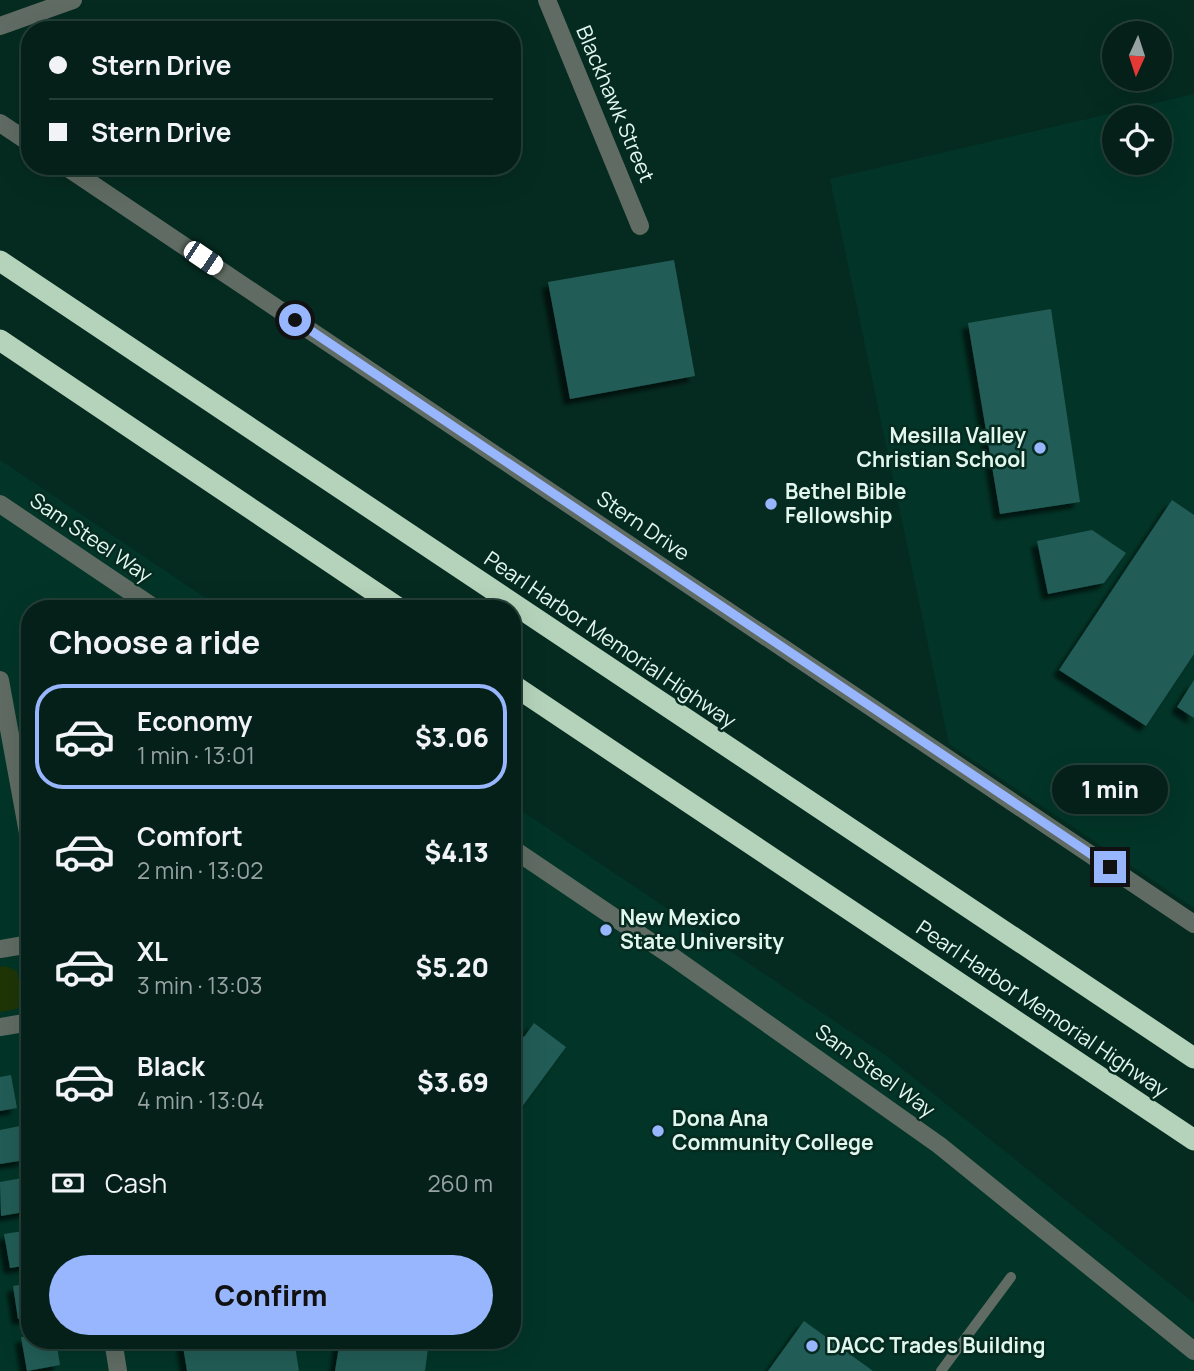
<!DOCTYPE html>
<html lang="en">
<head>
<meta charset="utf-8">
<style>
  :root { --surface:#042018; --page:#122d25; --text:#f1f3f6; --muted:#97a3a2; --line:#253e37; --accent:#97b6fd }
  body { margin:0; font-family:Manrope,sans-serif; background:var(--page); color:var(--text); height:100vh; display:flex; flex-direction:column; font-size:26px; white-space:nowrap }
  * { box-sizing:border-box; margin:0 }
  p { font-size:23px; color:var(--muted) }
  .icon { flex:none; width:38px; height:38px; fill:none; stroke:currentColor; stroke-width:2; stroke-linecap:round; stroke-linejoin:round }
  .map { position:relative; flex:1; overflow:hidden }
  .sheet { position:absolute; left:21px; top:600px; width:500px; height:749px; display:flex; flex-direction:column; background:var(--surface); border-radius:28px; box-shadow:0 7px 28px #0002,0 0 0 2px var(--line) }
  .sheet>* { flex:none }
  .top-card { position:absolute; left:21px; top:21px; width:500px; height:154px; border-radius:28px; box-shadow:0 7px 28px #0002,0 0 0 2px var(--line); display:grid; align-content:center; height:154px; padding:0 28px; background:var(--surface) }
  .needle { width:46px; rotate:183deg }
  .fabs { position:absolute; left:1102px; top:21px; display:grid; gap:14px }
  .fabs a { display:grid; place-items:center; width:70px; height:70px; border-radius:50%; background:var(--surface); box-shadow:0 7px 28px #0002,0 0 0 2px var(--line); font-size:35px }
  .end { position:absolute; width:32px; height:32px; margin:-16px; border:9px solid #97b6fd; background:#111; box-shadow:0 0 0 4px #111 }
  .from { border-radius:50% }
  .bubble { position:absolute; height:49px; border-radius:24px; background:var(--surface); box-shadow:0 7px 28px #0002,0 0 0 2px var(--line); font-size:23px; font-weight:800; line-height:49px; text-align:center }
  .car { position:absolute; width:21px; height:42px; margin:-21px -10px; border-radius:9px; box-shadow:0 0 5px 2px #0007; background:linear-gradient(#fff 24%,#345 0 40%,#fff 0 76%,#345 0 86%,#fff 0) }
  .top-card b { display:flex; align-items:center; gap:24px; height:66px; font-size:26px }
  .top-card b+b { border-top:2px solid var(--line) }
  .top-card i { width:18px; height:18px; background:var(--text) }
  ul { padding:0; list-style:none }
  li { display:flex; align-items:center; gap:21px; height:105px; margin:0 14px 10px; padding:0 14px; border:4px solid transparent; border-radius:28px }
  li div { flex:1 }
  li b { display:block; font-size:26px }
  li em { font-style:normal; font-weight:800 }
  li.on { border-color:var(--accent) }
  li>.icon { width:63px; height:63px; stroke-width:1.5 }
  h2 { padding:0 28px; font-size:32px; line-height:84px }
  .pay { display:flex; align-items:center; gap:18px; height:77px; padding:0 28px; font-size:26px }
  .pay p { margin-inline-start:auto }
  .cta { display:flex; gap:14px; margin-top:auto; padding:14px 28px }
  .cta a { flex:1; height:80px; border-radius:42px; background:var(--accent); color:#111; font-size:28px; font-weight:800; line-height:80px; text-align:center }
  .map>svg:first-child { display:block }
  .built { fill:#023527; fill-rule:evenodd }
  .green { fill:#1f3506 }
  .building { fill:#245b57; filter:url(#shadow) }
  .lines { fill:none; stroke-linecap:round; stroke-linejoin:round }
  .service { stroke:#606c63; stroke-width:10 }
  .minor { stroke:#606c63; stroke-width:18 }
  .tertiary { stroke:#606c63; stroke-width:18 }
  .motorway { stroke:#b5d3ba; stroke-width:21 }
  .route { stroke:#97b6fd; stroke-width:9 }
  .poi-dot { fill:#97b6fd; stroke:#052b20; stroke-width:2.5 }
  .labels { text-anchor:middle; stroke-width:5; stroke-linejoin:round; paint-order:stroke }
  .street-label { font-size:21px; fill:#e2f6ee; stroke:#052b20 }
  .poi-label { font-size:21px; font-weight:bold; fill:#e2f6ee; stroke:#052b20; text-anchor:start }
</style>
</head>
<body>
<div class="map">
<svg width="1194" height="1371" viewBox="0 0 1194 1371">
  <defs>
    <filter id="shadow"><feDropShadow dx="-6" dy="6" stdDeviation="2" flood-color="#0009"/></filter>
  </defs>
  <rect width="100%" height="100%" fill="#052b20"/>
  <g class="built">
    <path d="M1194 94V908L949 744 830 179ZM1115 117H1160V163H1115Z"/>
    <path d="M0 460 222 609H30V1340H513V805L885 1055 1194 1303V1371H0Z"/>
  </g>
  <path class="green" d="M6 966 17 971 23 1004 16 1009 0 1012V967Z"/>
  <g class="building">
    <path d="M674 260 695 376 570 399 548 282Z"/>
    <path d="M1051 309 1080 502 1000 514 968 323Z"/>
    <path d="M1172 500 1194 515V654L1146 726 1059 670Z"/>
    <path d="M1092 530 1126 553 1104 583 1048 594 1037 541Z"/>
    <path d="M1194 680V718L1177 707Z"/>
    <path d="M534 1023 566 1047 513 1119V1028L524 1037Z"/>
    <path d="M11 1075 17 1108 0 1111V1077Z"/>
    <path d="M20 1126 25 1160 0 1164V1130Z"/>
    <path d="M28 1177 30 1211 1 1216 0 1182Z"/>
    <path d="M30 1230V1265L10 1268 4 1234Z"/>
    <path d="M30 1283V1317L18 1319 13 1286Z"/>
    <path d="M804 1321 873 1371H768Z"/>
    <path d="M30 1336V1340H56L60 1365 27 1371 21 1337Z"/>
    <path d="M182 1340H294L299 1371H187Z"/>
    <path d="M340 1340H424L423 1347 428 1348 425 1371H335Z"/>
  </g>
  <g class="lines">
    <path class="service" d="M941 1371 1011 1277"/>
    <g class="minor">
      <path d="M547 0 640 226"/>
      <path d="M0 26 73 0"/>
      <path d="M0 680 30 844"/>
    </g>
    <g class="tertiary">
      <path d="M0 123 30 143"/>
      <path d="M65 166 1194 924"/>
      <path d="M0 504 156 609"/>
      <path d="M513 849 673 957 939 1145 1194 1351"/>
      <path d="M0 949 30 944"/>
      <path d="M0 1027 30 1022"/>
      <path d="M113 1340 118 1371"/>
    </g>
    <g class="motorway">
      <path d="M0 261 1194 1058"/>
      <path d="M0 340 400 609"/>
      <path d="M513 685 1194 1140"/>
    </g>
  </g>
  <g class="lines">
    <path class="route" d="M295 320 1110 867"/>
  </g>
  <g class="poi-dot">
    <circle cx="1040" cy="448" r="7"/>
    <circle cx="771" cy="504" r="7"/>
    <circle cx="606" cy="930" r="7"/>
    <circle cx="658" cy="1131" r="7"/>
    <circle cx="812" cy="1346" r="7"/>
  </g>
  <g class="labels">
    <g class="street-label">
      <text transform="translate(615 104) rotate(67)" y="7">Blackhawk Street</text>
      <text transform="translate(643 526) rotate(34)" y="7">Stern Drive</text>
      <text transform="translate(91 538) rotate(34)" y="7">Sam Steel Way</text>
      <text transform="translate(610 640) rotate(34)" y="7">Pearl Harbor Memorial Highway</text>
      <text transform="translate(1042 1009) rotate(34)" y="7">Pearl Harbor Memorial Highway</text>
      <text transform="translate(875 1071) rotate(36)" y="7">Sam Steel Way</text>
    </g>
    <g class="poi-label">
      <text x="1026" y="443" text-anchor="end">Mesilla Valley<tspan x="1026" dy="24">Christian School</tspan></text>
      <text x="785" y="499">Bethel Bible<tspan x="785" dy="24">Fellowship</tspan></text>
      <text x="620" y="925">New Mexico<tspan x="620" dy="24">State University</tspan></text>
      <text x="672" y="1126">Dona Ana<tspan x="672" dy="24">Community College</tspan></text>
      <text x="826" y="1353">DACC Trades Building</text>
    </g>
  </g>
</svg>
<div class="fabs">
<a><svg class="needle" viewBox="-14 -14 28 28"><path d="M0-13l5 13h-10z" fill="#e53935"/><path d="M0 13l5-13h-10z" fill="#97a3a2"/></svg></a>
<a><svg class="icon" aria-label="locate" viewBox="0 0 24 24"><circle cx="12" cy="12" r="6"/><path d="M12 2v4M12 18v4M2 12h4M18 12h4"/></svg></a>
</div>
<i class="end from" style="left:295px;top:320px"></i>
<i class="end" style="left:1110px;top:867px"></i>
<div class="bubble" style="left:1052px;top:765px;width:116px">1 min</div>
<i class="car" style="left:203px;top:258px;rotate:124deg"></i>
<div class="top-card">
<b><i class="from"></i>Stern Drive</b>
<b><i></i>Stern Drive</b>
</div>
<section class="sheet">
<h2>Choose a ride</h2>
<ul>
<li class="on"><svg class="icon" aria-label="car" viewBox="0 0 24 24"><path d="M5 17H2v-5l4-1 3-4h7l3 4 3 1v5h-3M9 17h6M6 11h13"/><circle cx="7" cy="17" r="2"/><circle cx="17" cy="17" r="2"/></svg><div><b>Economy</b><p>1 min · 13:01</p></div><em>$3.06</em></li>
<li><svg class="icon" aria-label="car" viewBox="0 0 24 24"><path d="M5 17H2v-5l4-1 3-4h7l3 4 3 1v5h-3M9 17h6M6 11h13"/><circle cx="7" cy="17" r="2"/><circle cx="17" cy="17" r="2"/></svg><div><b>Comfort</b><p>2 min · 13:02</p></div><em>$4.13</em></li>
<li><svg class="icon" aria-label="car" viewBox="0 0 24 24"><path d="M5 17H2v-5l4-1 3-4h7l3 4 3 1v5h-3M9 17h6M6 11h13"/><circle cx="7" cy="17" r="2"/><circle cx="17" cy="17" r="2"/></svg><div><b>XL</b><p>3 min · 13:03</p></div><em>$5.20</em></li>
<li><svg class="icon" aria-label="car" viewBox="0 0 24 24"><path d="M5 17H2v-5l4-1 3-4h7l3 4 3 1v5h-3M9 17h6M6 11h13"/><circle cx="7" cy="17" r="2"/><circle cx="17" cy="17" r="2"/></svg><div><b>Black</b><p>4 min · 13:04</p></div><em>$3.69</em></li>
</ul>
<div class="pay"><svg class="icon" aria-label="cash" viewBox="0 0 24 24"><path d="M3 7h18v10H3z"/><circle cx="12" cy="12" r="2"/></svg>Cash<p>260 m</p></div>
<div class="cta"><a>Confirm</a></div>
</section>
</div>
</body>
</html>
